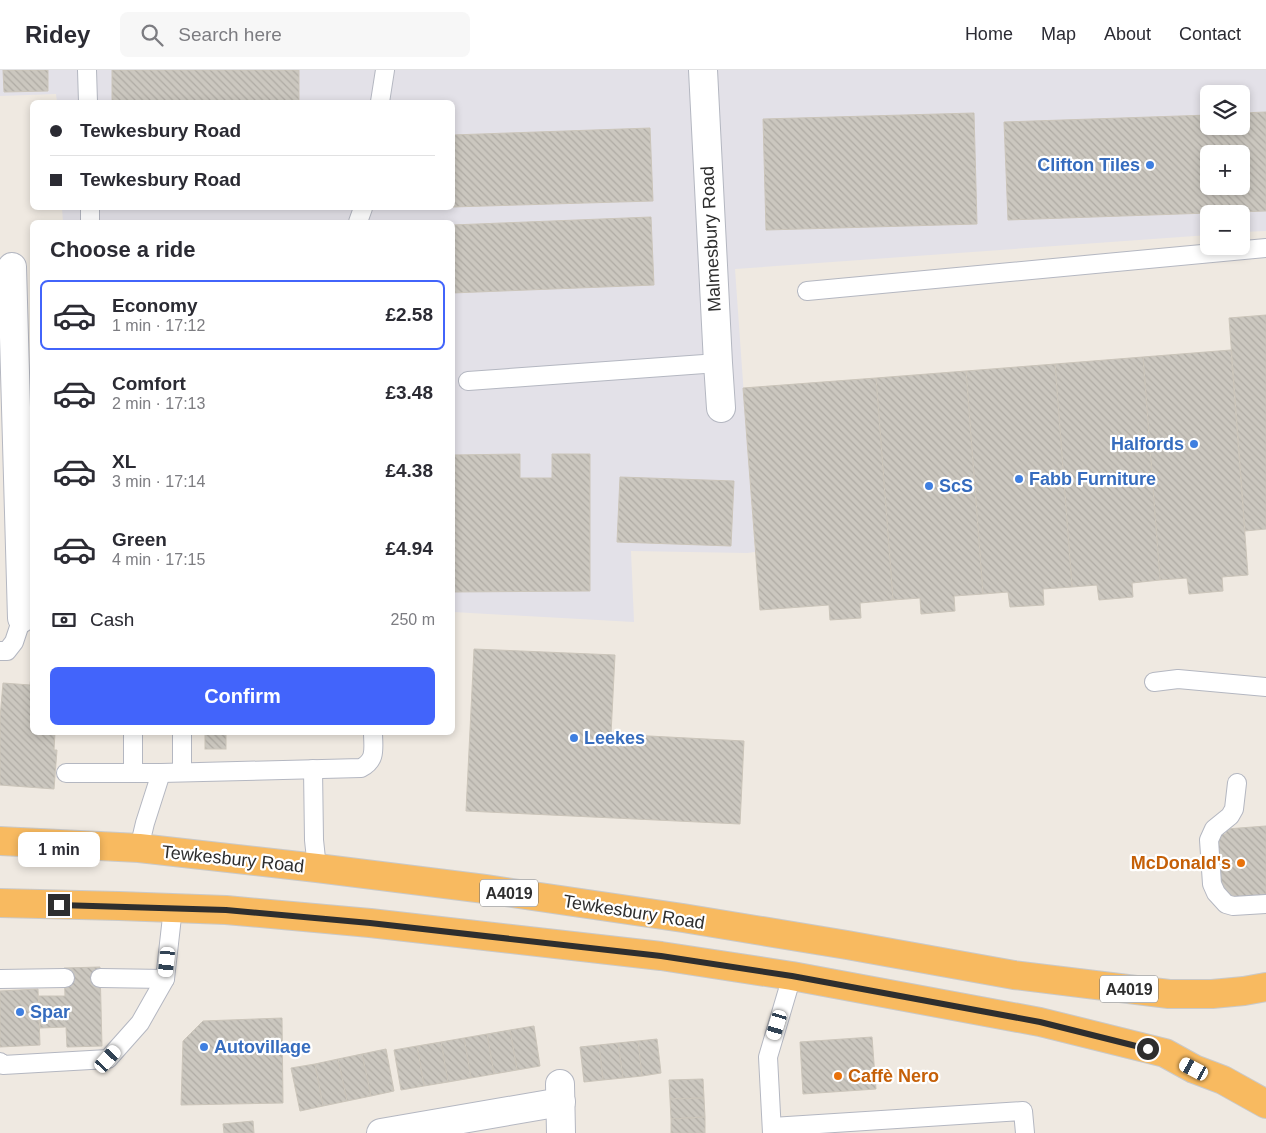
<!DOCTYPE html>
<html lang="en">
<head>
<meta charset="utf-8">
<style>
  :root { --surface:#fff; --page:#f7f7f7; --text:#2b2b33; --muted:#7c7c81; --line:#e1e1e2; --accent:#4264fb }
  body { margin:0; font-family:Helvetica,sans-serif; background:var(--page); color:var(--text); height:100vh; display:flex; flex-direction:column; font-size:19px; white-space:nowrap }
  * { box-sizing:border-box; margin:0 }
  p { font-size:16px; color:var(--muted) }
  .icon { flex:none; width:28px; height:28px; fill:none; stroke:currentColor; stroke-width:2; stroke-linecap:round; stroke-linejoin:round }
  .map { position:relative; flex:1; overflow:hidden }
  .panel { position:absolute; left:30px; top:150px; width:425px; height:515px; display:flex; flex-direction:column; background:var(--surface); border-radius:8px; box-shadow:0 2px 8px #0003 }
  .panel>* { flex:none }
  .hud { position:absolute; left:30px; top:30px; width:425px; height:110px; border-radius:8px; box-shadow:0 2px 8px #0003; display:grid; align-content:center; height:110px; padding:0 20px; background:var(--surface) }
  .tools { position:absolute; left:1200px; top:15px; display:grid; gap:10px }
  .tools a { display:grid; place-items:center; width:50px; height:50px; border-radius:8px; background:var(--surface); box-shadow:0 2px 8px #0003; font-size:25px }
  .end { position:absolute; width:22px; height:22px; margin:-11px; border:6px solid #2e2e2e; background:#fff; box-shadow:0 0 0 2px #fff }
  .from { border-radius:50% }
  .bubble { position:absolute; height:35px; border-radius:8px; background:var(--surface); box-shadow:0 2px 8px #0003; font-size:16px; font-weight:600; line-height:35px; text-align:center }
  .car { position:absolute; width:15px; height:30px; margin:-15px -8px; border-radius:6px; box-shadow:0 0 4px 1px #0007; background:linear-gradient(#fff 24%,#345 0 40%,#fff 0 76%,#345 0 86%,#fff 0) }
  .hud b { display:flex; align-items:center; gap:18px; height:48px; font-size:19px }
  .hud b+b { border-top:1px solid var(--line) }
  .hud i { width:12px; height:12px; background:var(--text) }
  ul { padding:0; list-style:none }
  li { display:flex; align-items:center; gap:15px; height:70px; margin:0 10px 8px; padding:0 10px; border:2px solid transparent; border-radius:8px }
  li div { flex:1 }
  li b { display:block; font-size:19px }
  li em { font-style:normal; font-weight:600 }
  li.selected { border-color:var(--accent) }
  li>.icon { width:45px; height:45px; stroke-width:1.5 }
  h2 { padding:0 20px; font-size:22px; line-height:60px }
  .pay { display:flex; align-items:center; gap:12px; height:55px; padding:0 20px; font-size:19px }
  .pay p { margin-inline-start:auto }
  .primary-button { display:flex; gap:10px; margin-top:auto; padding:10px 20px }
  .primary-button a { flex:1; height:58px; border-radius:8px; background:var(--accent); color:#fff; font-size:20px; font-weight:600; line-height:58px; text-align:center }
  header { display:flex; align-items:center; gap:30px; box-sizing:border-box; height:70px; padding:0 25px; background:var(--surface); border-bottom:1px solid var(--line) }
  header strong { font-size:24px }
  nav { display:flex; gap:28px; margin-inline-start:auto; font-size:18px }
  .search { width:350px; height:45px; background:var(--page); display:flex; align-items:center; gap:12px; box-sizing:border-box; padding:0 18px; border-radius:8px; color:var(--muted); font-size:19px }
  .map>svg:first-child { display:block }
  .industrial { fill:#e3e1e8; fill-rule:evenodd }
  .building { fill:url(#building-back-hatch); stroke:#cbc5ba; fill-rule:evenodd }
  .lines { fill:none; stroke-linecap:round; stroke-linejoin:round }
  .service-casing { stroke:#b4b7c1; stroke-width:20 }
  .minor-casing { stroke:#b4b7c1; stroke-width:30 }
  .trunk-casing { stroke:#c9c9c9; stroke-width:30 }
  .service { stroke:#fff; stroke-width:18 }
  .minor { stroke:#fff; stroke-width:28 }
  .trunk { stroke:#f8ba60; stroke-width:28 }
  .route { stroke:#2e2e2e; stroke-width:6 }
  .shop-dot { fill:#3f7fe0; stroke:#fff; stroke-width:2 }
  .food-dot { fill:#e8710a; stroke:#fff; stroke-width:2 }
  .labels { text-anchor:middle; stroke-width:4.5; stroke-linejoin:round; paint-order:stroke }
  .shield { fill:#fff; stroke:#6d6d6d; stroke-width:1 }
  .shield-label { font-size:16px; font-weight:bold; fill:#2e2e2e }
  .shop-label { font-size:18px; font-weight:bold; fill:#366cbe; stroke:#fff; text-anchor:start }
  .street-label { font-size:18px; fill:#2e2e2e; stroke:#fff }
  .food-label { font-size:18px; font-weight:bold; fill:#c56008; stroke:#fff; text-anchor:end }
</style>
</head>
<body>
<header>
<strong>Ridey</strong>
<div class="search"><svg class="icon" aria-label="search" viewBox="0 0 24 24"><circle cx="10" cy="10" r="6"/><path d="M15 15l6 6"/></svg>Search here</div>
<nav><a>Home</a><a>Map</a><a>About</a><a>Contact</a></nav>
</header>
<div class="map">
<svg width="1266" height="1063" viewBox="0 0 1266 1063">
  <defs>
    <pattern id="building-back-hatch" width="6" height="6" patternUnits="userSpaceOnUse" patternTransform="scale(1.25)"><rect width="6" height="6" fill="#cbc7bf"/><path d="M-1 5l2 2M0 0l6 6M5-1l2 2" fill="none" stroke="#afaba4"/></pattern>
  </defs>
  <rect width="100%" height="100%" fill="#efe9e1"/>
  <path class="industrial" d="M0 0H1266V161L1241 162V144H1209V165L735 199 755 482 747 483 631 481 634 552 453 542 452 152H63L62 138H452V32H57L56 24 0 26ZM1209 24H1241V56H1209ZM1209 84H1241V116H1209Z"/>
  <g class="building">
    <path d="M3 0H48V21L4 22Z"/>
    <rect x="112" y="0" width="187" height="32"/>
    <path d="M1266 42V141L1008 150 1004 52 1209 45V56H1241V43ZM1209 84H1241V116H1209Z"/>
    <path d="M974 43 977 154 766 160 763 49Z"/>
    <path d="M650 58 653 131 452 137V65Z"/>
    <path d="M651 147 654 215 452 223V155Z"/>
    <path d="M1266 245V459L1245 461 1229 248Z"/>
    <path d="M1231 280 1248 505 1222 507 1223 521 1189 524 1187 508 1160 510 1143 287Z"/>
    <path d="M1143 287 1160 510 1132 513 1133 527 1099 530 1097 515 1072 517 1055 294Z"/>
    <path d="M1055 294 1072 517 1043 519 1044 535 1010 537 1008 522 983 524 966 301Z"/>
    <path d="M966 301 983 524 954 526 955 541 921 544 920 528 893 530 876 308Z"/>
    <path d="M876 308 893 530 860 533 861 548 830 550 829 535 760 540 743 318Z"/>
    <path d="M520 384V408H552V384H590V521L452 522V385Z"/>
    <path d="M620 407 734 411 731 476 617 472Z"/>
    <path d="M474 579 615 585 611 664 744 671 740 754 466 741Z"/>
    <path d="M32 598V662H55L54 680H57L54 719 0 715V648L3 613 30 615Z"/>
    <rect x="205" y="662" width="21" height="17"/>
    <path d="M1266 756V829L1226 831 1217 813V764H1226V759Z"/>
    <path d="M100 897 102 976 67 977 66 957 40 958 39 926H65L64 898Z"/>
    <path d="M38 919 40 975 0 977V921Z"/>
    <path d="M282 948 283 1033 181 1035 183 971 203 951Z"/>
    <path d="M534 956 540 996 517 1000 510 960Z"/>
    <path d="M510 960 517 1000 494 1004 487 964Z"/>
    <path d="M487 964 494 1004 471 1008 464 968Z"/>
    <path d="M872 967 876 1019 803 1024 800 972Z"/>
    <path d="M464 968 471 1008 448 1012 441 972Z"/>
    <path d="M657 969 661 1003 642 1006 638 971Z"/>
    <path d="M638 971 642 1006 623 1008 618 973Z"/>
    <path d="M441 972 448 1012 424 1016 417 976Z"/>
    <path d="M618 973 623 1008 603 1010 599 975Z"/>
    <path d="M599 975 603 1010 584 1012 580 977Z"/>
    <path d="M417 976 424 1016 401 1020 394 980Z"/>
    <path d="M386 979 394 1021 371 1026 362 984Z"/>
    <path d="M362 984 371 1026 347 1031 338 989Z"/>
    <path d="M338 989 347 1031 323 1036 315 994Z"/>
    <path d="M315 994 323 1036 300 1041 291 998Z"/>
    <path d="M703 1009 704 1028 670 1029 669 1010Z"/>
    <path d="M704 1028 705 1047 671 1049 670 1029Z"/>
    <path d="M705 1047V1063H671V1049Z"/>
    <path d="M253 1051 254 1063H224L223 1054Z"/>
  </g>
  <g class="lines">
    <g class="service-casing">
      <g id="service">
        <path d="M87 0 88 32"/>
        <path d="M380 32 385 0"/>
        <path d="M90 138V152"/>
        <path d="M358 152 363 138"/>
        <path d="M807 221 1266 178"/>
        <path d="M468 311 718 293"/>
        <path d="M0 581H7L14 572 22 548"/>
        <path d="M1154 612 1178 609 1266 617"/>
        <path d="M182 662V702"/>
        <path d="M313 699 314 770 317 798"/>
        <path d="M66 703H161L361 698C377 690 373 678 373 662"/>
        <path d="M133 703V662"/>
        <path d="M1237 713 1234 739 1230 746 1214 759 1209 770 1212 814 1216 823 1226 834 1233 836 1266 834"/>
        <path d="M139 778 145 753 161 703"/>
        <path d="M100 908 165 909 173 838"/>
        <path d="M0 909 65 908"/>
        <path d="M0 992 3 995 108 989 140 953 165 909"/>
        <path d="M772 1057 1023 1041 1025 1063"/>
        <path d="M772 1063 768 987 792 906"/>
      </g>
    </g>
    <g class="minor-casing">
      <g id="minor">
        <path d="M703 0 718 293 721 338"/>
        <path d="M12 197 22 548"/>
        <path d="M560 1014 561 1063"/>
        <path d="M381 1063 561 1032"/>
      </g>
    </g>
    <g class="trunk-casing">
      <g id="trunk">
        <path d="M0 771 139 778 317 798 485 819 683 848 847 875 1014 905 1169 924H1212L1244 921 1266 917"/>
        <path d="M0 833 119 836 226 840 370 853 661 886 792 906 1040 952 1165 983 1194 999 1223 1010 1266 1034"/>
      </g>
    </g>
    <use href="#service" class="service"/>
    <use href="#minor" class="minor"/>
    <use href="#trunk" class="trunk"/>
  </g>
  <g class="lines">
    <path class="route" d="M59 835 226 840 370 853 661 886 792 906 1040 952 1148 979"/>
  </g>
  <g class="shop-dot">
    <circle cx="1150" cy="95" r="5"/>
    <circle cx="1194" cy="374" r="5"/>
    <circle cx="1019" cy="409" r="5"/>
    <circle cx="929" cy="416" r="5"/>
    <circle cx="574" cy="668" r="5"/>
    <circle cx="20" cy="942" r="5"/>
    <circle cx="204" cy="977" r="5"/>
  </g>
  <g class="food-dot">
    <circle cx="1241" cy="793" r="5"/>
    <circle cx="838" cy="1006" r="5"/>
  </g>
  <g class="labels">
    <g class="shield">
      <rect x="480" y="809.5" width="58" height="27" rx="4"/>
      <rect x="1100" y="905.5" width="58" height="27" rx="4"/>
    </g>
    <g class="shield-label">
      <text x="509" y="829">A4019</text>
      <text x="1129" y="925">A4019</text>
    </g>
    <g class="shop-label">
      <text x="1140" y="101" text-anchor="end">Clifton Tiles</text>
      <text x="1184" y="380" text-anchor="end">Halfords</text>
      <text x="1029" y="415">Fabb Furniture</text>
      <text x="939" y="422">ScS</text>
      <text x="584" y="674">Leekes</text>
      <text x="30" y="948">Spar</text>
      <text x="214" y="983">Autovillage</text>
    </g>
    <g class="street-label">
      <text transform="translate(711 169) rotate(-93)" y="6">Malmesbury Road</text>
      <text transform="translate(233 789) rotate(6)" y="6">Tewkesbury Road</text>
      <text transform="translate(634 842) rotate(9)" y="6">Tewkesbury Road</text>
    </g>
    <g class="food-label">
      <text x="1231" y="799">McDonald's</text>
      <text x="848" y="1012" text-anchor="start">Caffè Nero</text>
    </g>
  </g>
</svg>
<div class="tools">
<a><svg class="icon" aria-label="layers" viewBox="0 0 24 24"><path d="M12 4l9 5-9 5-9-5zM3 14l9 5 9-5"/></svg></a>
<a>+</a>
<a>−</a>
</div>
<i class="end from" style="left:1148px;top:979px"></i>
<i class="end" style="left:59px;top:835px"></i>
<div class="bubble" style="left:18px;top:762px;width:82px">1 min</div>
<i class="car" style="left:167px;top:892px;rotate:186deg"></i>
<i class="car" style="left:777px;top:955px;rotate:197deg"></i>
<i class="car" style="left:108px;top:989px;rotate:42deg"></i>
<i class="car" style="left:1194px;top:999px;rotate:298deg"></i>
<div class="hud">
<b><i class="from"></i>Tewkesbury Road</b>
<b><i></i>Tewkesbury Road</b>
</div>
<section class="panel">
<h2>Choose a ride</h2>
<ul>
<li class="selected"><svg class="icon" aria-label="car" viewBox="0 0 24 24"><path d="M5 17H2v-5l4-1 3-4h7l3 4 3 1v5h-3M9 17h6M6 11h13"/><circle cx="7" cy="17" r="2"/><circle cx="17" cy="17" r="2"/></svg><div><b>Economy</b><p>1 min · 17:12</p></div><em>£2.58</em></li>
<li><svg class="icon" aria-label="car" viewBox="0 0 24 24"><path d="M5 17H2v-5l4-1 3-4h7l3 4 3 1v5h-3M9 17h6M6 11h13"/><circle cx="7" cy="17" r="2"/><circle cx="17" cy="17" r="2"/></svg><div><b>Comfort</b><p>2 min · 17:13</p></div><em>£3.48</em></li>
<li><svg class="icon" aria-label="car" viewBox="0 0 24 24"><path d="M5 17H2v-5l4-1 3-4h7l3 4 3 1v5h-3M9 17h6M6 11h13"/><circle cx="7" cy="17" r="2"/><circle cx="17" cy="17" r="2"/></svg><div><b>XL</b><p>3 min · 17:14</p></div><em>£4.38</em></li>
<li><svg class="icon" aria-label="car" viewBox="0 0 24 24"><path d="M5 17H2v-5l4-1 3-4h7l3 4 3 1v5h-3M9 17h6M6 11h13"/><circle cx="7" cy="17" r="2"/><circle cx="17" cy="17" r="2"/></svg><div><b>Green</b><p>4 min · 17:15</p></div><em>£4.94</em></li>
</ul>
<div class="pay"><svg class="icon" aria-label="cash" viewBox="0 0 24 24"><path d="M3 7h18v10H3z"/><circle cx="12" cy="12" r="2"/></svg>Cash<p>250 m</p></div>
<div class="primary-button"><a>Confirm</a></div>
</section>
</div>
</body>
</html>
